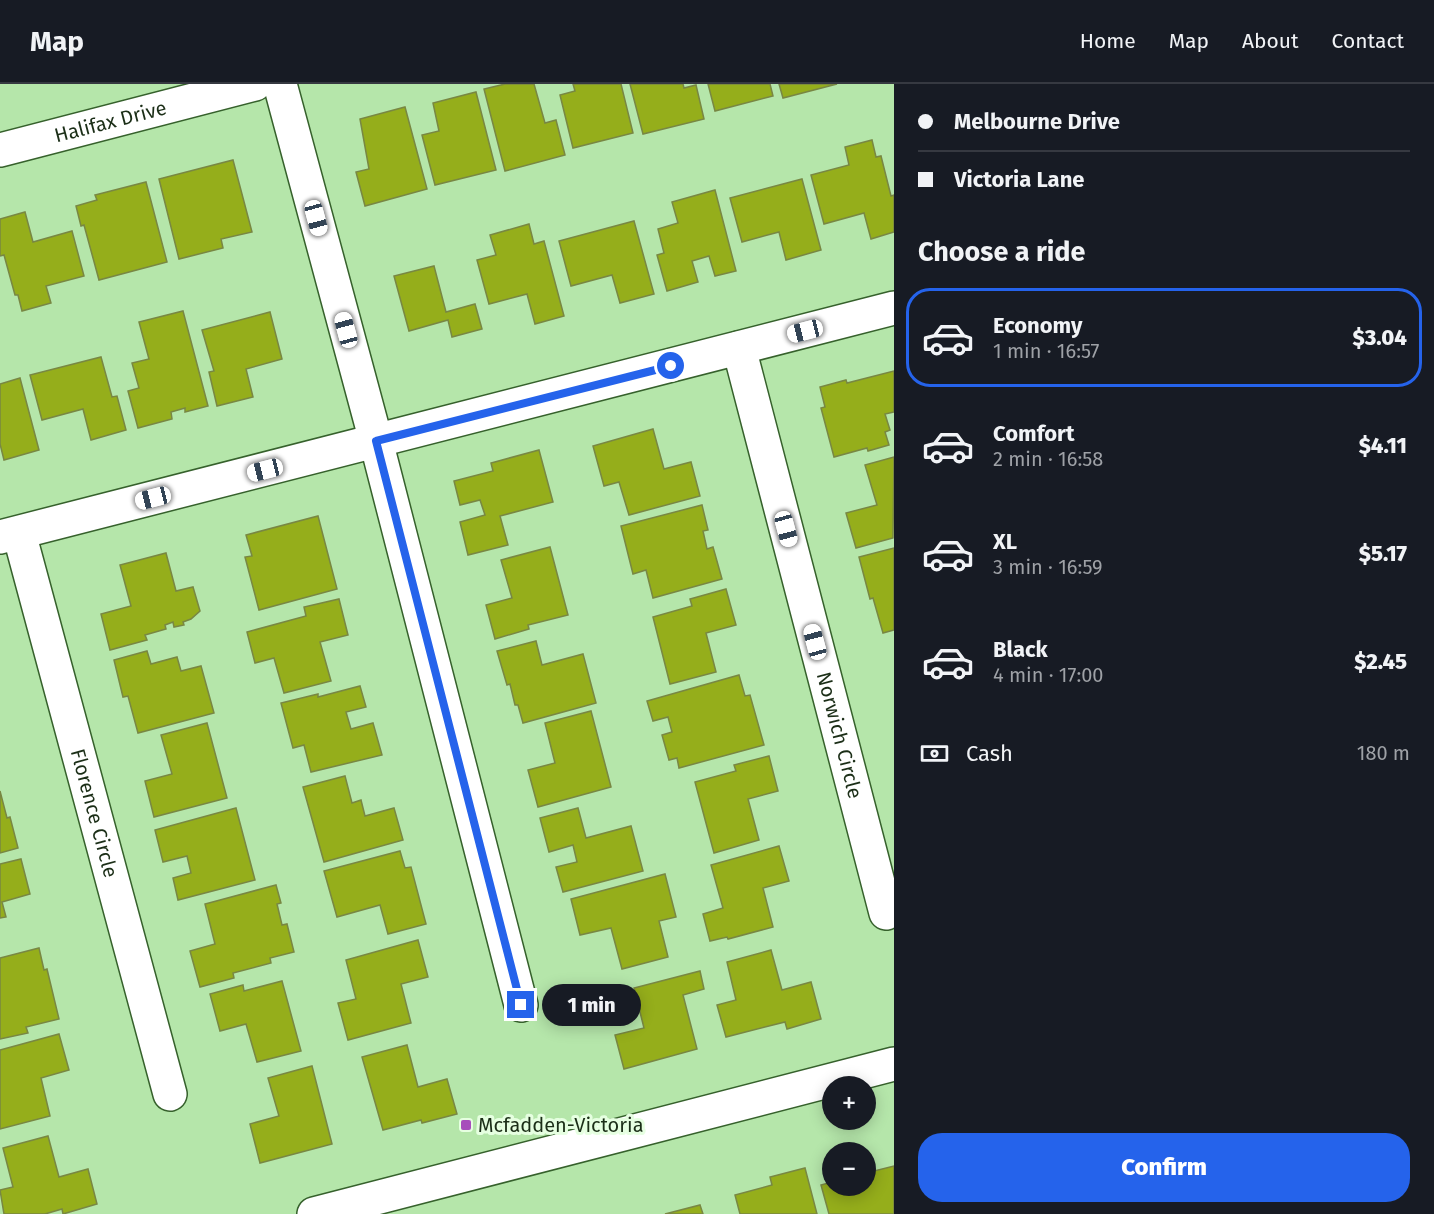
<!DOCTYPE html>
<html lang="en">
<head>
<meta charset="utf-8">
<style>
  :root { --surface:#171b24; --page:#242831; --text:#f1f3f6; --muted:#9ea1a6; --line:#363941; --accent:#2563eb }
  body { margin:0; font-family:"Fira Sans",sans-serif; background:var(--page); color:var(--text); height:100vh; display:flex; flex-direction:column; font-size:22px; white-space:nowrap }
  * { box-sizing:border-box; margin:0 }
  p { font-size:20px; color:var(--muted) }
  .icon { flex:none; width:33px; height:33px; fill:none; stroke:currentColor; stroke-width:2; stroke-linecap:round; stroke-linejoin:round }
  .map { position:relative; flex:1; overflow:hidden }
  .drawer { display:flex; flex-direction:column; background:var(--surface); width:540px }
  .drawer>* { flex:none }
  .guide { display:grid; align-content:center; height:132px; padding:0 24px; background:var(--surface) }
  .fabs { position:absolute; left:822px; top:992px; display:grid; gap:12px }
  .fabs a { display:grid; place-items:center; width:54px; height:54px; border-radius:50%; background:var(--surface); box-shadow:0 3px 15px #0003; font-size:30px }
  .end { position:absolute; width:27px; height:27px; margin:-14px; border:8px solid #2563eb; background:#fff; box-shadow:0 0 0 3px #fff }
  .from { border-radius:50% }
  .bubble { position:absolute; height:42px; border-radius:21px; background:var(--surface); box-shadow:0 3px 15px #0003; font-size:20px; font-weight:800; line-height:42px; text-align:center }
  .car { position:absolute; width:18px; height:36px; margin:-18px -9px; border-radius:8px; box-shadow:0 0 4px 2px #0007; background:linear-gradient(#fff 24%,#345 0 40%,#fff 0 76%,#345 0 86%,#fff 0) }
  .guide b { display:flex; align-items:center; gap:21px; height:57px; font-size:22px }
  .guide b+b { border-top:2px solid var(--line) }
  .guide i { width:15px; height:15px; background:var(--text) }
  ul { padding:0; list-style:none }
  li { display:flex; align-items:center; gap:18px; height:99px; margin:0 12px 9px; padding:0 12px; border:3px solid transparent; border-radius:24px }
  li div { flex:1 }
  li b { display:block; font-size:22px }
  li em { font-style:normal; font-weight:800 }
  li.current { border-color:var(--accent) }
  li>.icon { width:54px; height:54px; stroke-width:1.5 }
  h2 { padding:0 24px; font-size:27px; line-height:72px }
  .pay { display:flex; align-items:center; gap:15px; height:66px; padding:0 24px; font-size:22px }
  .pay p { margin-inline-start:auto }
  .cta { display:flex; gap:12px; margin-top:auto; padding:12px 24px }
  .cta a { flex:1; height:69px; border-radius:24px; background:var(--accent); color:#fff; font-size:24px; font-weight:800; line-height:69px; text-align:center }
  header { display:flex; align-items:center; gap:36px; box-sizing:border-box; height:84px; padding:0 30px; background:var(--surface); border-bottom:2px solid var(--line) }
  header strong { font-size:28px }
  nav { display:flex; gap:33px; margin-inline-start:auto; font-size:21px }
  main { display:flex; flex:1; min-height:0 }
  .map>svg:first-child { display:block }
  .building { fill:#95ae1b; stroke:#788743; stroke-width:1.5 }
  .lines { fill:none; stroke-linecap:round; stroke-linejoin:round }
  .minor-casing { stroke:#36612c; stroke-width:36 }
  .tertiary-casing { stroke:#36612c; stroke-width:36 }
  .minor { stroke:#fff; stroke-width:33 }
  .tertiary { stroke:#fff; stroke-width:33 }
  .route { stroke:#2563eb; stroke-width:8 }
  .poi-dot { fill:#a74ebb; stroke:#e6ffe1; stroke-width:2 }
  .labels { text-anchor:middle; stroke-width:6; stroke-linejoin:round; paint-order:stroke }
  .street-label { font-size:20px; fill:#1b2e17; stroke:#e6ffe1 }
  .poi-label { font-size:20px; fill:#1b2e17; stroke:#e6ffe1; text-anchor:start }
</style>
</head>
<body>
<header>
<strong>Map</strong>
<nav><a>Home</a><a>Map</a><a>About</a><a>Contact</a></nav>
</header>
<main>
<div class="map">
<svg width="894" height="1130" viewBox="0 0 894 1130">
  <rect width="100%" height="100%" fill="#b5e6aa"/>
  <g class="building">
    <path d="M505 0H534L545 39 556 36 565 71 505 87 484 5Z"/>
    <path d="M573 0H621L633 49 573 64 560 11 575 7Z"/>
    <path d="M630 0H683L684 4 696 1 704 35 643 50Z"/>
    <path d="M708 0H770L773 12 715 27Z"/>
    <path d="M779 0H837L783 14Z"/>
    <path d="M476 8 496 86 435 101 422 51 439 47 433 19Z"/>
    <path d="M405 23 427 105 365 122 356 88 369 85 360 35Z"/>
    <path d="M872 56 876 73 881 72 891 112 894 111V148L871 155 864 129 824 140 811 91 849 81 845 63Z"/>
    <path d="M233 76 252 148 221 155 223 164 179 175 159 95Z"/>
    <path d="M802 95 821 166 786 176 779 148 742 158 730 114Z"/>
    <path d="M146 98 167 178 99 196 84 141 81 142 76 122 97 116 95 111Z"/>
    <path d="M715 106 736 187 715 192 709 172 692 177 698 198 667 207 657 171 664 169 658 145 678 139 672 118Z"/>
    <path d="M25 128 33 158 72 147 84 192 46 202 51 219 22 227 18 211H15L4 171 0 172V135Z"/>
    <path d="M634 137 654 210 620 219 612 191 571 202 559 157Z"/>
    <path d="M529 140 534 160 544 157 564 232 535 240 527 210 489 220 477 176 496 171 490 151Z"/>
    <path d="M434 182 446 228 475 220 482 245 452 253 448 236 409 247 394 192Z"/>
    <path d="M183 227 208 322 185 328V324L171 328 172 335 138 344 128 307 139 304 132 279 149 275 139 238Z"/>
    <path d="M270 228 282 275 246 285 253 313 217 322 209 288 214 287 202 246Z"/>
    <path d="M101 273 112 313 117 312 126 346 91 356 83 325 42 336 30 291Z"/>
    <path d="M894 287V328L885 330 890 346 885 348 889 361 868 367 867 364 834 373 821 324 825 323 820 303 846 296 847 299Z"/>
    <path d="M20 294 39 366 4 376 0 360V300Z"/>
    <path d="M653 345 664 385 691 378 700 412 629 431 619 398 604 402 593 362Z"/>
    <path d="M539 366 553 418 500 432 508 461 468 471 460 438 485 431 480 416 460 421 454 397 493 387 491 379Z"/>
    <path d="M894 373 893 454 856 464 846 429 877 421 865 381Z"/>
    <path d="M702 421 708 446 703 447 707 465 713 463 722 495 653 514 646 486 633 490 621 442Z"/>
    <path d="M318 432 337 505 259 526 245 473 252 472 246 451Z"/>
    <path d="M550 463 568 531 528 541 529 545 495 555 486 521 512 514 501 476Z"/>
    <path d="M894 464V546L883 549 873 514 870 515 859 473Z"/>
    <path d="M166 469 176 507 193 503 200 527 191 535 183 538 184 541 174 543 173 538 165 541 166 545 145 551 147 556 110 566 101 530 131 522 120 481Z"/>
    <path d="M726 505 736 541 706 549 716 588 670 600 653 533 692 522 690 515Z"/>
    <path d="M339 515 348 551 320 558 331 597 284 609 274 574 255 579 247 548 306 532 304 523Z"/>
    <path d="M536 557 542 581 583 570 596 619 523 639 518 621H515L510 600 507 601 497 567Z"/>
    <path d="M147 567 151 580 177 573 181 587 201 582 214 629 138 649 128 612 123 613 114 576Z"/>
    <path d="M739 591 745 612 750 611 764 661 679 684 677 674 669 676 662 651 672 648 668 633 653 637 647 617Z"/>
    <path d="M360 602 366 623 346 628 351 645 373 639 382 671 311 688 304 661 293 664 281 619 318 610V613Z"/>
    <path d="M591 627 611 703 538 723 528 686 555 679 545 639Z"/>
    <path d="M207 639 227 714 154 733 145 697 172 690 161 651Z"/>
    <path d="M769 672 778 707 748 715 759 756 714 769 695 698 736 687 734 681Z"/>
    <path d="M345 692 352 719 361 716 365 732 394 724 403 756 324 778 303 703Z"/>
    <path d="M0 707 7 734 10 733 18 764 0 769Z"/>
    <path d="M236 724 255 796 178 816 173 794 191 789 187 772 163 778 155 746Z"/>
    <path d="M578 724 586 754 631 742 643 787 563 808 556 783 577 778 573 761 549 768 540 734Z"/>
    <path d="M779 762 789 797 763 804 773 843 728 855 727 853 710 857 703 830 723 824 711 781Z"/>
    <path d="M400 767 405 784 411 783 426 840 388 850 380 821 337 833 324 787Z"/>
    <path d="M21 775 30 810 2 818 6 833 0 834V780Z"/>
    <path d="M665 790 676 833 659 837 668 873 622 885 611 844 580 851 571 815Z"/>
    <path d="M276 801 281 819 277 820 282 841 287 840 294 868 270 874 271 879 233 889 234 894 200 903 190 867 215 860 205 820Z"/>
    <path d="M418 856 428 893 401 900 411 939 348 956 338 919 356 915 346 876Z"/>
    <path d="M39 864 44 886 47 885 59 935 26 943 28 949 0 955V874Z"/>
    <path d="M771 866 782 906 811 898 821 935 787 945 785 938 726 953 717 921 736 916 727 878Z"/>
    <path d="M700 887 704 905 683 911 697 965 624 985 615 951 644 944 634 904Z"/>
    <path d="M282 897 301 967 257 978 246 940 220 947 210 910 243 901 244 907Z"/>
    <path d="M59 950 69 986 41 994 50 1032 0 1045V966Z"/>
    <path d="M407 961 418 1003 447 995 457 1030 422 1039 421 1036 383 1046 362 973Z"/>
    <path d="M312 982 332 1060 260 1079 250 1040 279 1032 268 994Z"/>
    <path d="M48 1052 59 1093 88 1085 97 1120 63 1130 62 1125 45 1130H4L0 1106 13 1103 3 1064Z"/>
    <path d="M894 1082V1130H829L821 1101 832 1098V1101H866V1089Z"/>
    <path d="M805 1084 817 1130H740L735 1111 772 1101 770 1093Z"/>
    <path d="M700 1121 703 1130H665Z"/>
  </g>
  <g class="lines">
    <g class="minor-casing">
      <g id="minor">
        <path d="M280 0 376 357 521 921"/>
        <path id="s1" d="M0 66 255 0"/>
        <path id="s2" d="M739 264 886 829"/>
        <path id="s3" d="M19 449 170 1010"/>
        <path d="M0 453 894 224"/>
      </g>
    </g>
    <g class="tertiary-casing">
      <path id="tertiary" d="M314 1130 894 980"/>
    </g>
    <use href="#minor" class="minor"/>
    <use href="#tertiary" class="tertiary"/>
  </g>
  <g class="lines">
    <path class="route" d="M521 921 376 357 671 282"/>
  </g>
  <rect class="poi-dot" x="460" y="1035" width="12" height="12" rx="3"/>
  <g class="labels">
    <g class="street-label">
      <text dy="7" stroke="none"><textPath href="#s1" startOffset="114">Halifax Drive</textPath></text>
      <text dy="7" stroke="none"><textPath href="#s2" startOffset="400">Norwich Circle</textPath></text>
      <text dy="7" stroke="none"><textPath href="#s3" startOffset="290">Florence Circle</textPath></text>
    </g>
    <g class="poi-label">
      <text x="478" y="1048">Mcfadden-Victoria</text>
    </g>
  </g>
</svg>
<div class="fabs">
<a>+</a>
<a>−</a>
</div>
<i class="end from" style="left:671px;top:282px"></i>
<i class="end" style="left:521px;top:921px"></i>
<div class="bubble" style="left:542px;top:900px;width:99px">1 min</div>
<i class="car" style="left:316px;top:134px;rotate:165deg"></i>
<i class="car" style="left:346px;top:246px;rotate:345deg"></i>
<i class="car" style="left:805px;top:247px;rotate:256deg"></i>
<i class="car" style="left:265px;top:386px;rotate:256deg"></i>
<i class="car" style="left:153px;top:414px;rotate:256deg"></i>
<i class="car" style="left:786px;top:445px;rotate:165deg"></i>
<i class="car" style="left:815px;top:558px;rotate:345deg"></i>
</div>
<section class="drawer">
<div class="guide">
<b><i class="from"></i>Melbourne Drive</b>
<b><i></i>Victoria Lane</b>
</div>
<h2>Choose a ride</h2>
<ul>
<li class="current"><svg class="icon" aria-label="car" viewBox="0 0 24 24"><path d="M5 17H2v-5l4-1 3-4h7l3 4 3 1v5h-3M9 17h6M6 11h13"/><circle cx="7" cy="17" r="2"/><circle cx="17" cy="17" r="2"/></svg><div><b>Economy</b><p>1 min · 16:57</p></div><em>$3.04</em></li>
<li><svg class="icon" aria-label="car" viewBox="0 0 24 24"><path d="M5 17H2v-5l4-1 3-4h7l3 4 3 1v5h-3M9 17h6M6 11h13"/><circle cx="7" cy="17" r="2"/><circle cx="17" cy="17" r="2"/></svg><div><b>Comfort</b><p>2 min · 16:58</p></div><em>$4.11</em></li>
<li><svg class="icon" aria-label="car" viewBox="0 0 24 24"><path d="M5 17H2v-5l4-1 3-4h7l3 4 3 1v5h-3M9 17h6M6 11h13"/><circle cx="7" cy="17" r="2"/><circle cx="17" cy="17" r="2"/></svg><div><b>XL</b><p>3 min · 16:59</p></div><em>$5.17</em></li>
<li><svg class="icon" aria-label="car" viewBox="0 0 24 24"><path d="M5 17H2v-5l4-1 3-4h7l3 4 3 1v5h-3M9 17h6M6 11h13"/><circle cx="7" cy="17" r="2"/><circle cx="17" cy="17" r="2"/></svg><div><b>Black</b><p>4 min · 17:00</p></div><em>$2.45</em></li>
</ul>
<div class="pay"><svg class="icon" aria-label="cash" viewBox="0 0 24 24"><path d="M3 7h18v10H3z"/><circle cx="12" cy="12" r="2"/></svg>Cash<p>180 m</p></div>
<div class="cta"><a>Confirm</a></div>
</section>
</main>
</body>
</html>
